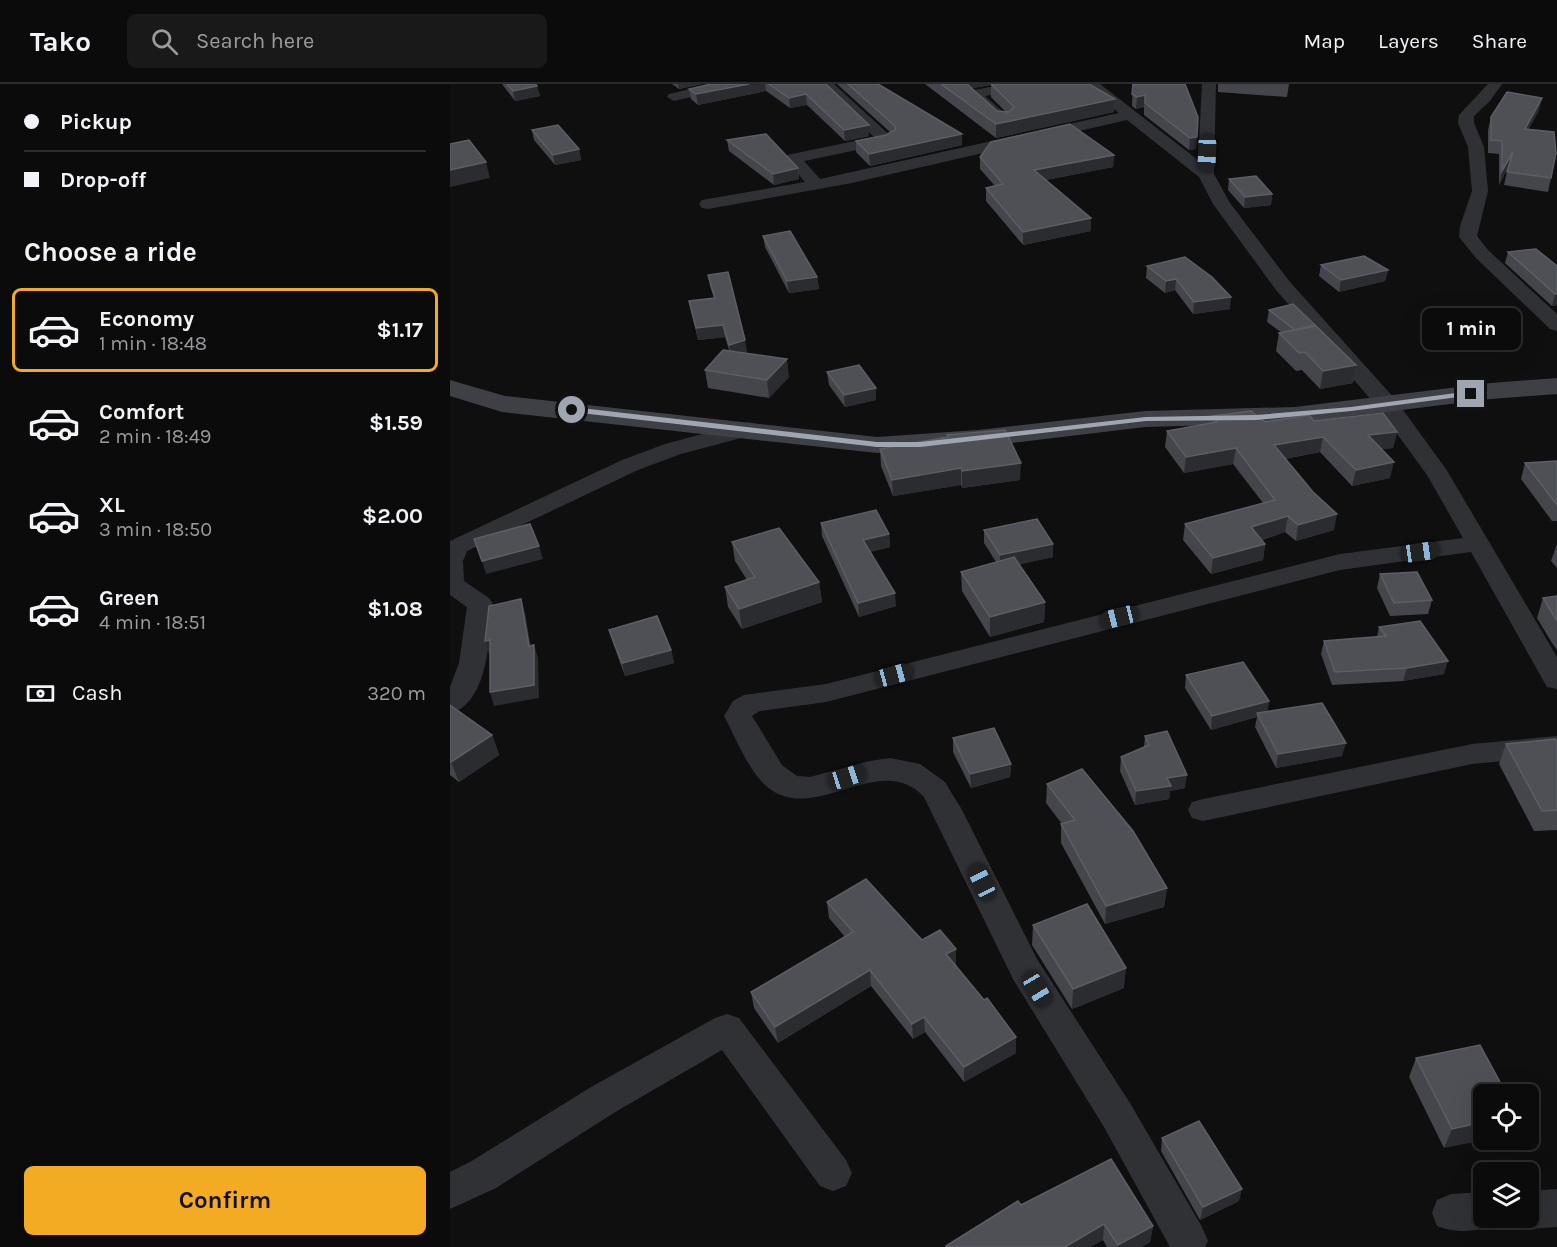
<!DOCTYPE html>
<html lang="en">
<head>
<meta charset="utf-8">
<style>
  :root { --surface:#0b0b0c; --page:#19191a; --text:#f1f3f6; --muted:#9a9b9d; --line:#2b2b2d; --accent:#f4ab24 }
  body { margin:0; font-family:Karla,sans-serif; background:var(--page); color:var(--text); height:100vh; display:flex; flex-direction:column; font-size:22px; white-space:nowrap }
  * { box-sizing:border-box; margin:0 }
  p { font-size:20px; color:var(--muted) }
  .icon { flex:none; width:33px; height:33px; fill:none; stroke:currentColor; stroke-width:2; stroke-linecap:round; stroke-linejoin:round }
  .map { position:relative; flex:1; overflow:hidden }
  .sheet { display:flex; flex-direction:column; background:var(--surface); width:450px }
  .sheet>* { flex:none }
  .top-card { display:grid; align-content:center; height:132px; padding:0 24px; background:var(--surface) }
  .fabs { position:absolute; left:1023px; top:1000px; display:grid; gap:12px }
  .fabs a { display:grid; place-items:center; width:66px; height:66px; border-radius:9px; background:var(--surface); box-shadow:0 6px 24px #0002,0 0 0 2px var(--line); font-size:30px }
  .end { position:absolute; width:27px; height:27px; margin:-14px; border:8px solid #a0a5b2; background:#111; box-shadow:0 0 0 3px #111 }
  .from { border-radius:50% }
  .bubble { position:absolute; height:42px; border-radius:9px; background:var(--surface); box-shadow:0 6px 24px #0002,0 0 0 2px var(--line); font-size:20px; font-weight:700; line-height:42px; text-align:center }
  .car { position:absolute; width:18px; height:36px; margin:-18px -9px; border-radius:8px; box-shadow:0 0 4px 2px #0007; background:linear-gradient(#222 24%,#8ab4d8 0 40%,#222 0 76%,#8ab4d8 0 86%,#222 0) }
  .top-card b { display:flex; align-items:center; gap:21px; height:57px; font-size:22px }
  .top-card b+b { border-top:2px solid var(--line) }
  .top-card i { width:15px; height:15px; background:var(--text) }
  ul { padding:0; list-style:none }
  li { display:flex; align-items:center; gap:18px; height:84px; margin:0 12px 9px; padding:0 12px; border:3px solid transparent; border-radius:9px }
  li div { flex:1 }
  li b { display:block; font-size:22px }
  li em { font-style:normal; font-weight:700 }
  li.current { border-color:var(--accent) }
  li>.icon { width:54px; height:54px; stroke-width:1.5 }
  h2 { padding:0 24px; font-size:27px; line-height:72px }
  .pay { display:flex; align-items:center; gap:15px; height:66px; padding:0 24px; font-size:22px }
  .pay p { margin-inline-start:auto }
  .action { display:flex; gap:12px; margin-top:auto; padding:12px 24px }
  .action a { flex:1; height:69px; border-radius:9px; background:var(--accent); color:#111; font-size:24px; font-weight:700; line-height:69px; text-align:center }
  header { display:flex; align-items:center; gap:36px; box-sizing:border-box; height:84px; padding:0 30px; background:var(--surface); border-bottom:2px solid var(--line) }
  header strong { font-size:28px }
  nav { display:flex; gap:33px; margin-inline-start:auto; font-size:21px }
  .search { width:420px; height:54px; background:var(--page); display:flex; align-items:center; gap:15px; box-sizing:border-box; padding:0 21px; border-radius:9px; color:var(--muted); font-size:22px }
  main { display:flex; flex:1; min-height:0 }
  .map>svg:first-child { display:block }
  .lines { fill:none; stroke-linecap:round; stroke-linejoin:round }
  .street { fill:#303135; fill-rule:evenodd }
  .secondary { fill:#3e4045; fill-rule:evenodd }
  .wall { fill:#45464b; fill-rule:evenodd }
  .shaded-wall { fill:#2b2c2f }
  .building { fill:#4f5056; stroke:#5b5e64; stroke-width:1.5 }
  .route { fill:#a0a5b2 }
</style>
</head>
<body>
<header>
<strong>Tako</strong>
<div class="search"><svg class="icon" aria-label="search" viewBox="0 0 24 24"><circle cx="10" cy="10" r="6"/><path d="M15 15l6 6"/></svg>Search here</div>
<nav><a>Map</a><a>Layers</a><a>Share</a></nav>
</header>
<main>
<section class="sheet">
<div class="top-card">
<b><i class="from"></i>Pickup</b>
<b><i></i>Drop-off</b>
</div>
<h2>Choose a ride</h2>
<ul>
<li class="current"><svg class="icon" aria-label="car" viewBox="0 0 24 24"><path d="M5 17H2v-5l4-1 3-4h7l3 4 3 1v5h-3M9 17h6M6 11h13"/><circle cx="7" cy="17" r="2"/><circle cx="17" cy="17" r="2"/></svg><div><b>Economy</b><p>1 min · 18:48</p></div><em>$1.17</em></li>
<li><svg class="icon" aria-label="car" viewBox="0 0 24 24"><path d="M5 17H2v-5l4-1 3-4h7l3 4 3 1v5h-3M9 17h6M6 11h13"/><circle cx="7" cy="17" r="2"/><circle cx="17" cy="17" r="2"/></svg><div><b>Comfort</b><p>2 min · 18:49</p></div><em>$1.59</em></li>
<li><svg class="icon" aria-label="car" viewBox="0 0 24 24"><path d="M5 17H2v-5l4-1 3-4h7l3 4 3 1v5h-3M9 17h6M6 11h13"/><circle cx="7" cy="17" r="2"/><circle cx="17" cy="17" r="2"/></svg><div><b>XL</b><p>3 min · 18:50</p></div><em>$2.00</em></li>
<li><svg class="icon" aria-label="car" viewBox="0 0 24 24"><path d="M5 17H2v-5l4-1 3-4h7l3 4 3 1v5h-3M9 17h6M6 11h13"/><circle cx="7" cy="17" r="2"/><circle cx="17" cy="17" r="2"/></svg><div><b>Green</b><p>4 min · 18:51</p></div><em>$1.08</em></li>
</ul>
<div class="pay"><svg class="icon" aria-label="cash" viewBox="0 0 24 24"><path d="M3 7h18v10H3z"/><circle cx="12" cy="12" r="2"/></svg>Cash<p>320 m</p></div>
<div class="action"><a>Confirm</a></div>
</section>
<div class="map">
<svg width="1107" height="1163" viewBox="0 0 1107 1163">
  <rect width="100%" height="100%" fill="#0f0f10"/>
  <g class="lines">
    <g class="street">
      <path d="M262 0H288L286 3 224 17 217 13 219 10Z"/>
      <path d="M369 0H384L444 55 436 60 354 77 370 95 669 29 634 0H650L748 76 752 0H766L764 90 780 119 840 198 945 315 996 385 1107 573V605L1097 603 1021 468 890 486 376 618 310 627 302 632 332 681 347 692 360 693 420 677 440 674 470 680 495 698 512 726 587 875 680 1019 752 1143 758 1157 755 1163H720L654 1043 563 895 474 713C428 664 362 746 314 700 296 682 286 654 274 632L283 617 294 611 376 600 890 470 1013 454 977 391 929 325 826 206 763 120 749 93 677 36 402 99 258 125 252 124 249 120 252 116 355 98 335 74 337 71 424 53Z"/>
      <path d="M556 0H588L581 4 535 12 554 29 557 32 554 35H544L517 10 519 7Z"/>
      <path d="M1038 0H1052L1040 17 1024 32V39L1034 63 1038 107 1027 152 1038 166 1107 230V247L1100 245 1026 174 1009 153 1010 142 1022 107 1018 63 1008 39 1009 31Z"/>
      <path d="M298 338 306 340 309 345 306 350 231 370 188 386 17 467 13 477 14 497 39 514 43 520C39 554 39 618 0 630V603L9 579 17 523 0 511V457L172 376 215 360Z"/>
      <path d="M1107 652V672L1022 680 753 737 742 734 738 726 742 718 753 715 1022 660Z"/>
      <path d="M277 930 289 934 396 1076 402 1089 396 1102 383 1107 370 1102 272 966 167 1027 46 1104 0 1125V1088L20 1078 141 1003 265 934Z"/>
      <path d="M1107 1105V1143L1078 1145 1064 1139 1062 1134H1078V1107Z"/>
      <path d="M1034 1108V1134H1050L1048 1140C1028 1148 1007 1150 987 1142L982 1129 987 1116 1001 1110Z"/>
    </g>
    <path class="secondary" d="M1107 294V310L1041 315 845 339 695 343 528 363 427 369 52 328 0 312V296L55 312 427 353 528 346 695 327 845 323 1041 299Z"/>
  </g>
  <g class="wall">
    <path d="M52 0H86L90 12 65 17Z"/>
    <path d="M222 0H252L229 5Z"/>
    <path d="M261 0H376L419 41V52L395 57 357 21 340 24 316 7 248 21 241 15 239 5Z"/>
    <path d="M387 0H428L512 50V61L420 82 406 68V57L436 51 440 48Z"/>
    <path d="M475 0H639L665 15 664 28 546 54ZM541 1V13L556 28 547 27 521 4Z"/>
    <path d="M683 0 747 53 746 65 739 66 694 31V23L686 25 682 22Z"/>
    <path d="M768 0H839L837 13 768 8Z"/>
    <path d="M1089 26 1078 46 1101 94 1098 108 1054 101 1058 83 1049 101V70L1038 69V46L1041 33Z"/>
    <path d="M82 46 129 65 131 76 105 81 84 56Z"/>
    <path d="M277 56 348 84 349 95 324 101 279 67Z"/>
    <path d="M664 71 663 83 596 96 641 134V147L573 161 536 117V104L545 102 530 85V73Z"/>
    <path d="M779 95 822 110 821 121 794 124 778 106Z"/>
    <path d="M313 152 367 193 369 205 339 209 315 163Z"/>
    <path d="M1058 168 1107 182V221L1102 222 1055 179Z"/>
    <path d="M735 173 780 225 743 230 725 206 715 209 696 194 697 182Z"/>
    <path d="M871 181 938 186 935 197 889 208 869 192Z"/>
    <path d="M258 191 297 268 295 269 339 293 319 314 258 304 255 286 279 266 275 253 248 256 239 217 264 214 260 202Z"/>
    <path d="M819 226 865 243 906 281 903 299 870 305 852 286 846 287 826 267 829 249 831 248 817 238Z"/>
    <path d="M377 288 426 316 395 323 379 301Z"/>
    <path d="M762 332 815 338 864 337 947 348 943 364 932 365 940 394 902 402 870 368 835 375 884 446 846 457 835 448 812 456 815 460 813 476 761 490 733 456 735 440 813 419 783 380 734 389 715 363 717 347 761 339Z"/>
    <path d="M497 351 570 396 512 404 511 401 443 412 431 382 430 365 497 353Z"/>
    <path d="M1107 377V437H1102L1071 395 1075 379Z"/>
    <path d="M371 439 439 450 440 463 420 468 446 522 409 533 372 452Z"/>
    <path d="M534 446 603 473 569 480 595 518 594 538 540 553 512 507 511 488 546 478 534 459Z"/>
    <path d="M282 458 369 498 372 518 292 545 278 523 275 503 297 496 285 477Z"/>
    <path d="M1107 460V484L1101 477Z"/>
    <path d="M930 490 982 516 978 530 940 532 927 504Z"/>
    <path d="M1107 512V566L1102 559 1087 534 1093 514Z"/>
    <path d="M929 543 994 590 953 597 882 601 871 570 874 557 927 553Z"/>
    <path d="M159 546 221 566 224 579 175 592 163 559Z"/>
    <path d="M736 591 819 617 817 628 892 672 826 684 805 643 807 633 761 646 735 604Z"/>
    <path d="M0 621 42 651 49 671 9 698 0 691Z"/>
    <path d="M695 652 735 704 720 707 719 715 685 721 670 687 671 673 694 663Z"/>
    <path d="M503 654 561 680 560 693 521 704 503 668Z"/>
    <path d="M1107 658V746L1084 747 1049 680 1056 660Z"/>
    <path d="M597 700 717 804 714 823 655 840 611 759V740H612L596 719Z"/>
    <path d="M377 818 472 856 506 880 505 881 566 969 514 998 475 948 463 955 421 902 328 959 304 924 301 908 395 853 379 834Z"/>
    <path d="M583 841 674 904 622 925 582 861Z"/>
    <path d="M966 974 1057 1011 994 1064 959 993Z"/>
    <path d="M712 1054 789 1117 750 1136 711 1067Z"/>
    <path d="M571 1121 703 1142 700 1158 691 1163H657L653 1156 640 1163H496V1162Z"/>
  </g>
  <g class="shaded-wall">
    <path d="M228 0H252L229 5Z"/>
    <path d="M299 0H315L316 7 248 21 246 10Z"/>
    <path d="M515 0H544L519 5Z"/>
    <path d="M87 2 90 12 65 17 63 7Z"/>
    <path d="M356 10 357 21 340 24 339 14Z"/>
    <path d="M695 11 694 23 686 25 687 13Z"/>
    <path d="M1092 14 1089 26 1071 58 1075 45Z"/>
    <path d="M665 15 664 28 546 54V40Z"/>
    <path d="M419 41V52L395 57 394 46Z"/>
    <path d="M512 50V61L420 82 419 70Z"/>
    <path d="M747 53 746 65 739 66 740 54Z"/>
    <path d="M129 65 131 76 105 81 103 71Z"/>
    <path d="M1063 68 1059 81 1049 101 1052 87Z"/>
    <path d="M664 71 663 83 584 98V86Z"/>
    <path d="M36 78 40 94 0 103V86Z"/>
    <path d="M348 84 349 95 324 101 323 90Z"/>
    <path d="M822 110 821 121 794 124 795 113Z"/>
    <path d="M641 134V147L573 161V148Z"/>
    <path d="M938 186 935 197 889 208 891 196Z"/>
    <path d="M367 193 369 205 339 209 337 197Z"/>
    <path d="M726 195 725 206 715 209 716 197Z"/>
    <path d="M1105 210H1107V221L1102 222Z"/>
    <path d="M781 213 780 225 743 230 744 218Z"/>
    <path d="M273 241 275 253 248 256 246 244Z"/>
    <path d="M295 256 297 268 281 273 279 261Z"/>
    <path d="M337 275 339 293 319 314 317 296Z"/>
    <path d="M906 281 903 299 870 305 873 287Z"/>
    <path d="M426 304V316L395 323 394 311Z"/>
    <path d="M947 348 943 364 915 367 918 351Z"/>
    <path d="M873 353 870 368 822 377 824 361Z"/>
    <path d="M786 364 783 380 734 389 736 373Z"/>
    <path d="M944 378 940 394 902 402 906 386Z"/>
    <path d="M571 379 570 396 512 404V387Z"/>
    <path d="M511 384V401L443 412 442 396Z"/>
    <path d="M887 430 884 446 846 457 848 441Z"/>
    <path d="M838 432 835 448 798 460 801 443Z"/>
    <path d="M439 450 440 463 414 469 413 456Z"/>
    <path d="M603 460V473L550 485V471Z"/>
    <path d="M815 460 813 476 761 490 763 474Z"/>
    <path d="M89 462 93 475 36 490 32 477Z"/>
    <path d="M369 498 372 518 292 545 289 525Z"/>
    <path d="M445 509 446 522 409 533 408 519Z"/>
    <path d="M71 515 75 529 83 575 79 562Z"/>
    <path d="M595 518 594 538 540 553V533Z"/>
    <path d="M40 556 45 569 39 570 35 557Z"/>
    <path d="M84 561 88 574 89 614 44 622 40 608Z"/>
    <path d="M221 566 224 579 175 592 172 579Z"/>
    <path d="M998 577 994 590 953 597 957 584Z"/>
    <path d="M819 617 817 631 807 629V633L761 646 762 632Z"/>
    <path d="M42 651 49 671 9 698 1 678Z"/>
    <path d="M896 659 892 672 826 684 828 670Z"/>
    <path d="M561 680 560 693 521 704 520 690Z"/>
    <path d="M737 691 735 704 720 707 719 715 685 721 686 707 717 694Z"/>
    <path d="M717 804 714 823 655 840 656 822Z"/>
    <path d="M506 865V880L497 886 496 870Z"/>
    <path d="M676 884 674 904 622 925 623 905Z"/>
    <path d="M420 886 421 902 328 959 325 943Z"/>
    <path d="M474 933 475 948 463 955 462 940Z"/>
    <path d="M566 953V969L514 998V983Z"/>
    <path d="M1034 1038V1056L994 1064 1002 1045Z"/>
    <path d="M792 1105 789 1117 750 1136 753 1123Z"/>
    <path d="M654 1140 653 1156 640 1163H615Z"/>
    <path d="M703 1142 700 1158 691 1163H667L668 1161Z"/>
  </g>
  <g class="building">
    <path d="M57 0H86L87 2 63 7Z"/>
    <path d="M261 0H299L246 10 239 5Z"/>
    <path d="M319 0H376L419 41 394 46 356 10 339 14Z"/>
    <path d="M398 0H428L512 50 419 70 406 57 436 51 445 46V42Z"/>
    <path d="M491 0H517L547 27 559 28 564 23 541 0H639L665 15 546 40Z"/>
    <path d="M683 0H735L748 33 747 53 740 54 695 19V11L687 13 682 10Z"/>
    <path d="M1057 8 1092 14 1075 45 1104 48 1106 69 1101 94 1057 88 1063 68 1052 87V57L1041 56V33Z"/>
    <path d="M620 40 664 71 584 86 641 134 573 148 536 104 553 100 530 73 541 58Z"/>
    <path d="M108 41 129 65 103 71 82 46Z"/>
    <path d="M316 50 348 84 323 90 277 56Z"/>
    <path d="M19 56 36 78 0 86V60Z"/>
    <path d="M806 92 822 110 795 113 779 95Z"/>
    <path d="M340 147 367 193 337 197 313 152Z"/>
    <path d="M1086 165 1107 182V210H1105L1058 168Z"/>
    <path d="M914 172 938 186 891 196 871 181Z"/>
    <path d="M735 173 762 193 781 213 744 218 726 195 716 197 697 182Z"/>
    <path d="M278 188 295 256 279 261 273 241 246 244 239 217 265 214 258 191Z"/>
    <path d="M843 220 865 241 845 246 819 226Z"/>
    <path d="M866 242 906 281 873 287 855 268 849 269 829 249Z"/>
    <path d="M273 266 337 275 317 296 255 286Z"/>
    <path d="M409 281 426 304 394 311 377 288Z"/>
    <path d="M801 327 815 338 859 331 864 337 933 329 947 348 918 351 944 378 906 386 873 353 824 361 863 408 887 430 848 441 838 432 801 443 815 460 763 474 735 440 825 416 786 364 736 373 717 347 767 338 762 332Z"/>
    <path d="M555 346 571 379 512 387 511 384 442 396 430 365 498 353 497 351Z"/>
    <path d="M1107 377V421L1075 379Z"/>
    <path d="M426 426 439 450 413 456 445 509 408 519 371 439Z"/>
    <path d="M587 435 603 460 550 471 534 446Z"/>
    <path d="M80 440 89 462 32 477 24 455Z"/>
    <path d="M329 444 369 498 289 525 275 503 305 493 282 458Z"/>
    <path d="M564 473 595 518 540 533 511 488Z"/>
    <path d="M967 488 982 516 944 519 930 490Z"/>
    <path d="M1107 512V537L1093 514Z"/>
    <path d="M71 515 79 562 84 561V601L40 608V556L35 557 39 522Z"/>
    <path d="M207 532 221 566 172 579 159 546Z"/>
    <path d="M970 537 998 577 957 584 885 588 874 557 936 552 929 543Z"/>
    <path d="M793 578 819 617 762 632 736 591Z"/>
    <path d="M872 619 896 659 828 670 807 629Z"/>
    <path d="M0 621 42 651 1 678 0 677Z"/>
    <path d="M544 644 561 680 520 690 503 654Z"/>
    <path d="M717 647 737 691 717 694 721 702 686 707 671 673 699 661 695 652Z"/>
    <path d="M1105 655 1107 658V726L1092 727 1056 660Z"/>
    <path d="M632 685 683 747 717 804 656 822 611 740 625 736 597 700Z"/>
    <path d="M416 795 472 856 490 846 506 865 496 870 534 916 537 914 566 953 514 983 474 933 462 940 420 886 325 943 301 908 403 848 377 818Z"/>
    <path d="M637 820 676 884 623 905 583 841Z"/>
    <path d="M1030 961 1057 1011H1034V1038L1002 1045 966 974Z"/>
    <path d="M749 1037 792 1105 753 1123 712 1054Z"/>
    <path d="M661 1075 703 1142 668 1161 654 1140 615 1163H497L496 1162 568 1117 571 1121Z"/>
  </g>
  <path class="route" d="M1021 307 1025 310 1024 311 901 327 806 336 696 337 470 363H427L122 328 118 326 122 323 427 358H470L696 333 806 331 901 323Z"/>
</svg>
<div class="fabs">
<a><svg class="icon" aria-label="locate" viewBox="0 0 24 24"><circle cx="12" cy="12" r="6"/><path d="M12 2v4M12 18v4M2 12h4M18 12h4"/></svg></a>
<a><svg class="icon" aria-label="layers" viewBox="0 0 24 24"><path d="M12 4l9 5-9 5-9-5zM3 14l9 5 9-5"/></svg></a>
</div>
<i class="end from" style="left:122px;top:326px"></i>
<i class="end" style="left:1021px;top:310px"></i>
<div class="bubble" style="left:972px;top:224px;width:99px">1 min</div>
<i class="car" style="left:757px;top:69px;rotate:182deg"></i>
<i class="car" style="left:970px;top:468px;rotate:82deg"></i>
<i class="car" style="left:669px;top:533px;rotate:256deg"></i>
<i class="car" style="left:444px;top:591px;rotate:75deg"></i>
<i class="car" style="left:397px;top:693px;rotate:72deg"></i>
<i class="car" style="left:532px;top:798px;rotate:334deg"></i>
<i class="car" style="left:587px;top:905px;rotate:149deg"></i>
</div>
</main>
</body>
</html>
